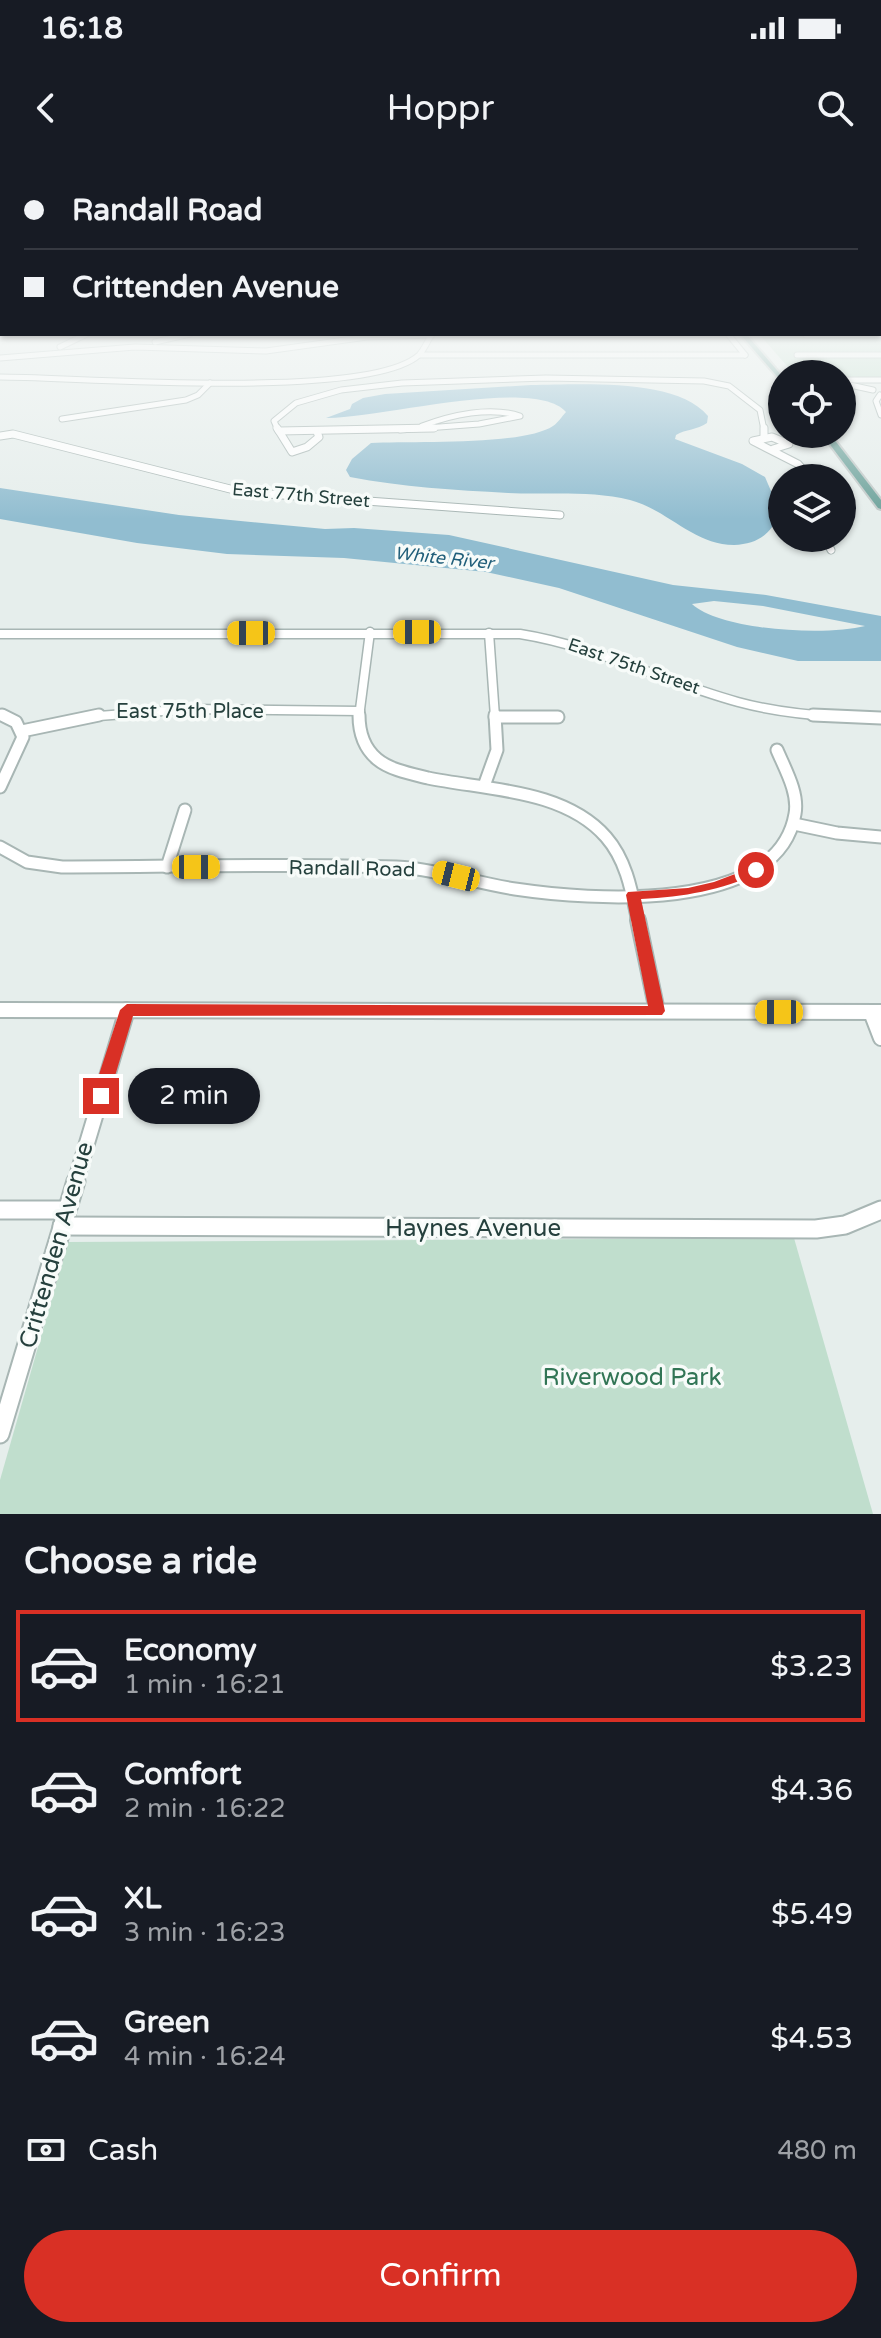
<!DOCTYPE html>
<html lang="en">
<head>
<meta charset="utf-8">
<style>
  :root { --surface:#171b24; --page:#242831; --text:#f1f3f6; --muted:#9ea1a6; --line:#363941; --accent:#d93025 }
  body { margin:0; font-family:"Varela Round",sans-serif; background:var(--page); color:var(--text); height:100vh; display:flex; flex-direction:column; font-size:30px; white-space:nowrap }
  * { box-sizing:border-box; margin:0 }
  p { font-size:26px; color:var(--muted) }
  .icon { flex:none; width:44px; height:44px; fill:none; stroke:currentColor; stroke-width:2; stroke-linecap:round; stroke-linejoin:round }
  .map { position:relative; height:1354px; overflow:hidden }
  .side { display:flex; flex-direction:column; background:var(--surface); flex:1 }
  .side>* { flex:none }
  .top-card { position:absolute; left:0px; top:0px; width:882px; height:176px; box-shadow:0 2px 6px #0004; display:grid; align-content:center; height:176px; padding:0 24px; background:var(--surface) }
  .tools { position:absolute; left:768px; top:200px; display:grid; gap:16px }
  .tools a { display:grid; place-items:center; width:88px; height:88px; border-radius:50%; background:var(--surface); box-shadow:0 2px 6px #0004; font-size:40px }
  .end { position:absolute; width:36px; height:36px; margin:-18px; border:10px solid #d93025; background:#fff; box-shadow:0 0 0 4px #fff }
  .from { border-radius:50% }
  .bubble { position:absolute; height:56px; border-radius:28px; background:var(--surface); box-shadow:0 2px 6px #0004; font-size:26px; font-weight:600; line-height:56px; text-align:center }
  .car { position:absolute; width:24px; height:48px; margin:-24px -12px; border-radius:10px; box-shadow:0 0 6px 2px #0007; background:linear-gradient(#f5c518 24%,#345 0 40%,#f5c518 0 76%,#345 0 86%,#f5c518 0) }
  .top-card b { display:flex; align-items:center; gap:28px; height:76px; font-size:30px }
  .top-card b+b { border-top:2px solid var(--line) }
  .top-card i { width:20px; height:20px; background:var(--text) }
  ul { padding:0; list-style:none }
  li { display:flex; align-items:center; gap:24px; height:112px; margin:0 16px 12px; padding:0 8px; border:4px solid transparent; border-radius:0px }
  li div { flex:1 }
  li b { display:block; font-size:30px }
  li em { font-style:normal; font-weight:600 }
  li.current { border-color:var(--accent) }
  li>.icon { width:72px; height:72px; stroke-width:1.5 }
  h2 { padding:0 24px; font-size:36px; line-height:96px }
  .pay { display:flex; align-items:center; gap:20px; height:88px; padding:0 24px; font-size:30px }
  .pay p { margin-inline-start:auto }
  .button { display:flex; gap:16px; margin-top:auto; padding:16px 24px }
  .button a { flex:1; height:92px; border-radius:48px; background:var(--accent); color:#fff; font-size:32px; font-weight:600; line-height:92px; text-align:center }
  .status { display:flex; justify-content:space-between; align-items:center; height:56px; padding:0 40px; background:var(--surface); direction:ltr }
  .status svg { height:22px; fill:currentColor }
  header { display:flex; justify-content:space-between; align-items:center; height:104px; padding:0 24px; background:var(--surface); font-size:36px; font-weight:600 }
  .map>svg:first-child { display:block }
  .green { fill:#c0decd }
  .water { fill:#91bdd0; fill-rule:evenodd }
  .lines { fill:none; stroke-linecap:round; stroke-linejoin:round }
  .minor-far5-casing { stroke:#a8b6b4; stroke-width:7 }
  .minor-far4-casing { stroke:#a8b6b4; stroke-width:9 }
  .minor-far3-casing { stroke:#a8b6b4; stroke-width:11 }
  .minor-far2-casing { stroke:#a8b6b4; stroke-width:15 }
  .minor-far1-casing { stroke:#a8b6b4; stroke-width:18 }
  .minor-casing { stroke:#a8b6b4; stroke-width:21 }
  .major-casing { stroke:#c2cac9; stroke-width:4 }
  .minor-far5 { stroke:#fff; stroke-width:5 }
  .minor-far4 { stroke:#fff; stroke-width:7 }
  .minor-far3 { stroke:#fff; stroke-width:8 }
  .minor-far2 { stroke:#fff; stroke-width:11 }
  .minor-far1 { stroke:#fff; stroke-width:14 }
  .minor { stroke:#fff; stroke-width:17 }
  .major { fill:#6da29b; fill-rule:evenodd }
  .route { fill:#d93025 }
  .labels { text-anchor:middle; stroke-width:7; stroke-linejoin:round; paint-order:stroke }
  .far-street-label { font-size:18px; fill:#25403d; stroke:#f7fbf9 }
  .far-water-label { font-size:18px; font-style:italic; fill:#215f7a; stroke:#f7fbf9 }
  .street-label { font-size:20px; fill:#25403d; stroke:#f7fbf9 }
  .near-street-label { font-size:24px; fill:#25403d; stroke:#f7fbf9 }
  .near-park-label { font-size:24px; fill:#317555; stroke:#f7fbf9 }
</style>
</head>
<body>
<div class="status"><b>16:18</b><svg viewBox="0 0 49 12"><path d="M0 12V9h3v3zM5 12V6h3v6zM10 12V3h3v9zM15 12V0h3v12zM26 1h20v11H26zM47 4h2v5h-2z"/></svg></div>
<header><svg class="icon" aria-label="back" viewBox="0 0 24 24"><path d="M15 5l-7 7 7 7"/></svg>Hoppr<svg class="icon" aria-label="search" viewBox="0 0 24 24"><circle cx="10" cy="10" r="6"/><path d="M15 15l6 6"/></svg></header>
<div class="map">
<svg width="881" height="1354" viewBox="0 0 881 1354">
  <rect width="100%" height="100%" fill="#e6eeec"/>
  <g class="green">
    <path d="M881 169V218L794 214 759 174H880Z"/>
    <path d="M794 1078 873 1354H0V1320L68 1082Z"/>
  </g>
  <g class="water">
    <path d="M531 225C578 225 676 217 708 256L707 263C697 270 686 269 676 275L675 279 742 304 765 317 780 352C772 373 759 384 734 385 694 385 668 350 630 340 590 330 548 335 508 333 455 330 402 327 350 317L346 310 352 299 371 283C411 281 523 286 553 266 558 263 562 256 566 252 534 216 378 259 326 258L350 249 352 244 363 238 385 234Z"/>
    <path d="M0 328 179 355 325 369 354 368 449 375 673 425 766 435 881 456V501H798L737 487 559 428 486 412 344 398 227 394 137 383 0 359ZM714 441 763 446 865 466C827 476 721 471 692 444Z"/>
  </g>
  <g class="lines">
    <g class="minor-far5-casing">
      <g id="minor-far5">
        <path d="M728 174 745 195"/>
        <path d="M806 175H881"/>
        <path d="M155 182 190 174"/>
        <path d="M60 187 87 174"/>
        <path d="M420 195H745"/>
        <path d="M797 195H881"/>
        <path d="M0 198 135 187 266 191 367 177 432 175"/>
        <path d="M0 217C78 217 368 241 419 195 424 190 428 180 432 174"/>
        <path d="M842 220H881"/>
        <path d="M850 225 873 230"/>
        <path d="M880 235 876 241 881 255"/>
        <path d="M62 259 186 240 198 235 210 223"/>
        <path d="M278 270 274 261 296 243 341 230 402 223 546 218 704 221 729 226 760 250 764 270"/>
        <path d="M400 270 479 264 520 256C490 246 451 255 422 266"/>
      </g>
    </g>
    <g class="minor-far4-casing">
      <g id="minor-far4">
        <path d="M277 268 279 271 434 268"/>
        <path d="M764 268V277"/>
        <path d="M279 271 292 292 307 287 319 277 317 272"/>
        <path d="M0 276 13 274 242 332 560 355"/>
        <path d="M773 289 789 284 772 277 753 281 798 304 810 318"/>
        <path d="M831 378 828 384 831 390"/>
      </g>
    </g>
    <g class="minor-far3-casing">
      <g id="minor-far3">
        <path d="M489 473 495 557"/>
        <path d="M0 474H520C596 486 664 522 738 542 771 551 806 555 841 557"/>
        <path d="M0 554 6 557"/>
        <path d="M86 557 189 549 360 551"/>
        <path d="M359 557 370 472"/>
        <path d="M495 557H558"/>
      </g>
    </g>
    <g class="minor-far2-casing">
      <g id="minor-far2">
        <path d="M359 555C359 571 364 588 377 599 390 610 412 614 428 618 486 630 564 629 606 677 627 701 632 733 638 762"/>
        <path d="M813 555 881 558"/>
        <path d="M495 557H558"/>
        <path d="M22 571 99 555"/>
        <path d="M484 626 497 590 495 555"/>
        <path d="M0 627 23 577 16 562 2 555"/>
        <path d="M794 664 837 673 881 677"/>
        <path d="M0 687 27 702 62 707C173 707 285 703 396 707 436 709 476 723 515 729 589 740 778 755 795 654 799 633 785 609 777 590"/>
        <path d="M167 707 185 650"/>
      </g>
    </g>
    <g class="minor-far1-casing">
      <g id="minor-far1">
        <path d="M638 760 657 851"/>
        <path d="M0 850 881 852"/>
        <path d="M871 852 881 878"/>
        <path d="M75 1023 127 850"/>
      </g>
    </g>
    <g class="minor-casing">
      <g id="minor">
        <path d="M0 1050H65"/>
        <path d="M62 1066 816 1069 845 1065 881 1050"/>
        <path d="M0 1274 76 1021"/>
      </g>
    </g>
    <g class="major-casing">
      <g id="major">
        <path d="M740 174H746L782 216V222Z"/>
        <path d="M822 274H830L881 340V349L878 348Z"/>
      </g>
    </g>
    <use href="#minor-far5" class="minor-far5"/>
    <use href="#minor-far4" class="minor-far4"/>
    <use href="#minor-far3" class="minor-far3"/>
    <use href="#minor-far2" class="minor-far2"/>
    <use href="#minor-far1" class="minor-far1"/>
    <use href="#minor" class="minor"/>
    <use href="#major" class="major"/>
  </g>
  <linearGradient id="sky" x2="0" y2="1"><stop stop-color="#85b8de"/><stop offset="0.47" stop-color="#f4f7f6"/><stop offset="1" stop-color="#f4f7f6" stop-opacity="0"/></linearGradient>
  <rect width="881" height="359" fill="url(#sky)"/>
  <path class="route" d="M756 706 762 710 760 713C720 730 685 737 641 739L665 851 662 855 133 856 109 936 101 942 92 936 120 850 127 844 648 846 626 735 628 732 688 728 714 722Z"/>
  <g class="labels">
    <g class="far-street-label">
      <text transform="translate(301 335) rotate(5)" y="6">East 77th Street</text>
      <text transform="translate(634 506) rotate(19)" y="6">East 75th Street</text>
    </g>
    <g class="far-water-label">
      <text transform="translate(444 398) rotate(6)" y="6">White River</text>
    </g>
    <g class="street-label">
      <text x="190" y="558">East 75th Place</text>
      <text transform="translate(352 708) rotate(1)" y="7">Randall Road</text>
    </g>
    <g class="near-street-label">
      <text x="473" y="1076">Haynes Avenue</text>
      <text transform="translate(56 1085) rotate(-74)" y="8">Crittenden Avenue</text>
    </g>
    <g class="near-park-label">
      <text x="632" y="1225">Riverwood Park</text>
    </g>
  </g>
</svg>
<div class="tools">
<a><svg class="icon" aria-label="locate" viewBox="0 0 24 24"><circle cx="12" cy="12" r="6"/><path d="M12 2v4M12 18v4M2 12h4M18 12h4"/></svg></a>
<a><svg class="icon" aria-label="layers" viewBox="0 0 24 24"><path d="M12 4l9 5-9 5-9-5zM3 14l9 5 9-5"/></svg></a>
</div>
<i class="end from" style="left:756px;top:710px"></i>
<i class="end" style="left:101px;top:936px"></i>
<div class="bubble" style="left:128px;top:908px;width:132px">2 min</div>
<i class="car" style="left:417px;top:472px;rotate:270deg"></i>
<i class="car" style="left:251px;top:473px;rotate:270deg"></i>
<i class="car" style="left:196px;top:707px;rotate:90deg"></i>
<i class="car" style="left:456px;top:716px;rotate:284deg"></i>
<i class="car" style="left:779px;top:852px;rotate:270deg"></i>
<div class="top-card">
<b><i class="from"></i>Randall Road</b>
<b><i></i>Crittenden Avenue</b>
</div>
</div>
<section class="side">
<h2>Choose a ride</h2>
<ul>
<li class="current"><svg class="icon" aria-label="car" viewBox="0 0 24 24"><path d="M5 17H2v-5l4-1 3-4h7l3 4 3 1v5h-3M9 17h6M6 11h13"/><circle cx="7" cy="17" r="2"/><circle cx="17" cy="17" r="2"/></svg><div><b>Economy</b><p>1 min · 16:21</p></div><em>$3.23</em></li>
<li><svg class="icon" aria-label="car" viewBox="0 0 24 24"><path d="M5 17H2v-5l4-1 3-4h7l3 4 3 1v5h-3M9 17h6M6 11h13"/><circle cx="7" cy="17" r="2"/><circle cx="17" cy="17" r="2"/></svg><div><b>Comfort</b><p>2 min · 16:22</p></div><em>$4.36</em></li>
<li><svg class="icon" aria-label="car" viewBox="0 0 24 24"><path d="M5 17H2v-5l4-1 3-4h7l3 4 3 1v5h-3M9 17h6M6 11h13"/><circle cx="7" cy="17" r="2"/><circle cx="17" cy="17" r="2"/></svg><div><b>XL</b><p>3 min · 16:23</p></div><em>$5.49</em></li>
<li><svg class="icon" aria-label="car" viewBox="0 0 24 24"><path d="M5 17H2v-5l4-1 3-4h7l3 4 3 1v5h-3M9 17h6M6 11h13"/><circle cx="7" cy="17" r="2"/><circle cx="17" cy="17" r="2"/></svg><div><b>Green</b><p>4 min · 16:24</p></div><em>$4.53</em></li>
</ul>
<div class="pay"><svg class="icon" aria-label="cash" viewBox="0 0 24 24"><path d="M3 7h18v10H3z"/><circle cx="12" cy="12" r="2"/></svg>Cash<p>480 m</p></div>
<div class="button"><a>Confirm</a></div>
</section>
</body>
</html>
